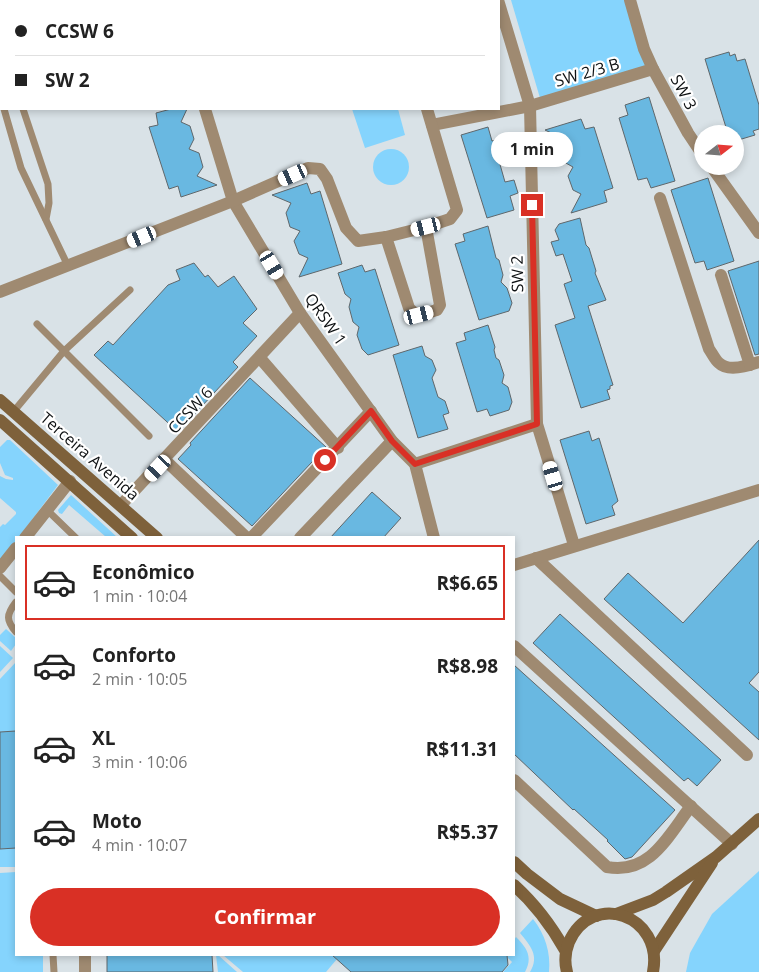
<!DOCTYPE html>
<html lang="pt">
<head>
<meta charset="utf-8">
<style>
  :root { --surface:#fff; --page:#f2f2f2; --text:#222; --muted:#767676; --line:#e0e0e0; --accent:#d93025 }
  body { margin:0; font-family:"Open Sans",sans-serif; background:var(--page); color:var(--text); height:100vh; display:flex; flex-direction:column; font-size:19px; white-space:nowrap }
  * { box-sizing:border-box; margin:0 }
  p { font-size:16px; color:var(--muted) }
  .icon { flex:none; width:28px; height:28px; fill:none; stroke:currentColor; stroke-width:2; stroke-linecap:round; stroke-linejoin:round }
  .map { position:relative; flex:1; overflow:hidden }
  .sheet { position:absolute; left:15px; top:536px; width:500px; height:420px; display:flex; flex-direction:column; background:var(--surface); border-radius:0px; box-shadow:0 2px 8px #0003 }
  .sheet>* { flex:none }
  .banner { position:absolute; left:0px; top:0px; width:500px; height:110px; box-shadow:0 2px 8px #0003; display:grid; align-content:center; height:110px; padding:0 15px; background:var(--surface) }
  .needle { width:32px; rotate:73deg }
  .buttons { position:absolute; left:694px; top:125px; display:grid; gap:10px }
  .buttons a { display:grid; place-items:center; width:50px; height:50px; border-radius:50%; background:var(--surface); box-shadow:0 2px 8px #0003; font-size:25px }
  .end { position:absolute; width:22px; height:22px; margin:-11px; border:6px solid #d93025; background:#fff; box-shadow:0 0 0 2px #fff }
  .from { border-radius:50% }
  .bubble { position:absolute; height:35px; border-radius:18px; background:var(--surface); box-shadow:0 2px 8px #0003; font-size:16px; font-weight:700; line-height:35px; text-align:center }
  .car { position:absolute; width:15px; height:30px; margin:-15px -8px; border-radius:6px; box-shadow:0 0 4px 1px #0007; background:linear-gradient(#fff 24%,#345 0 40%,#fff 0 76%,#345 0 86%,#fff 0) }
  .banner b { display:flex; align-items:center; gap:18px; height:48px; font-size:19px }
  .banner b+b { border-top:1px solid var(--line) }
  .banner i { width:12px; height:12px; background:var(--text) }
  ul { padding:9px 0 0; list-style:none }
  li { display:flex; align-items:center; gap:15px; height:75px; margin:0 10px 8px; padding:0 5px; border:2px solid transparent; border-radius:0px }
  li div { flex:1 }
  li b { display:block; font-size:19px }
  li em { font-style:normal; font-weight:700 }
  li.current { border-color:var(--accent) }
  li>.icon { width:45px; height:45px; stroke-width:1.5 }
  .action { display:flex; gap:10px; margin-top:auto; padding:10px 15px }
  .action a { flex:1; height:58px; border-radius:30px; background:var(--accent); color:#fff; font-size:20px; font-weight:700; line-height:58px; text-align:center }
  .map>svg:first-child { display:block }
  .green { fill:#85d4fd }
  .building { fill:#69b8e1; stroke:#5f676b }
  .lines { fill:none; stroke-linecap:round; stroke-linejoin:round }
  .lane { stroke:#9f8a71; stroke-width:7 }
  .street { stroke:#9f8a71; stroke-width:12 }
  .secondary { stroke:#7e613b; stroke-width:12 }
  .route { stroke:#d93025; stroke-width:6 }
  .labels { text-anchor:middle; stroke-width:4.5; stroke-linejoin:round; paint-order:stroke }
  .street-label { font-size:16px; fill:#0d1012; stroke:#fff }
</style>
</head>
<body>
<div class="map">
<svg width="759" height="972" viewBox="0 0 759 972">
  <rect width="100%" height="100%" fill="#d9e2e7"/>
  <g class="green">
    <path d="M511 0H627L646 67 540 98Z"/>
    <path d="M352 109H398L405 135 365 148Z"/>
    <circle cx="391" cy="167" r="18"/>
    <path d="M7 440H10L58 485 19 537 16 538V541L0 560V527L3 524 5 525 16 514V512L0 498V476L6 479 13 480V478L5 475 0 463V447Z"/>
    <path d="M71 495 117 537H106L69 505 62 514 59 513 58 510Z"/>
    <path d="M6 629 16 638V644L11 651 0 641V635Z"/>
    <path d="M0 646 13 658 0 672Z"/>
    <path d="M16 662V731L0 732V679Z"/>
    <path d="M16 848V867H0V849Z"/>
    <path d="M759 871V972H686L690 953 712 914Z"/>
    <path d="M16 872V955H43V972H0V873Z"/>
    <path d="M533 919C545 934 551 953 549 972H530C540 956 530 945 520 933Z"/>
    <path d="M516 937C527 948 533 957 525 972H503L512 962 505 955H514V940Z"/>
    <path d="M216 955H218L237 972H218Z"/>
    <path d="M223 955H332L337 959 326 972H243Z"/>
  </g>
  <g class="building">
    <path d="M729 52 730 56 735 54 737 61 745 59 759 105V129L753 131 755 135 735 141V134H728L705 59Z"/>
    <path d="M649 97 675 181 651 188 647 178 638 180 619 118 628 115 625 105Z"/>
    <path d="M171 109H187L181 122 190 126 194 139 189 149 199 153 203 167 197 176 217 185 181 197 178 186 169 189 149 127 158 125 156 113Z"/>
    <path d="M581 119 585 129 594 127 613 188 604 191 607 202 571 213 581 194 573 190 568 176 573 167 564 162 560 148 564 139 545 130Z"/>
    <path d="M488 127 492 141 501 138 505 152 497 154 505 182 514 180 518 193 510 196 514 210 487 218 461 135Z"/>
    <path d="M708 178 734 261 707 270 704 261 695 263 671 190Z"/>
    <path d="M307 183 311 194 320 191 342 264 299 277 308 258 299 254 294 241 300 231 290 227 286 213 291 203 272 195Z"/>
    <path d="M580 218 586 245 589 248 596 271 595 273 606 300 588 306 613 385 610 386V389L607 390 610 399 581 408 555 325 575 318 564 284 572 281 563 254 556 256 551 242 559 240 555 230 559 224Z"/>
    <path d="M488 226 496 258 499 260 503 275 501 282 507 288 512 303 509 311 479 320 455 244 465 241 463 234Z"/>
    <path d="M759 261V354L755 355 728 271Z"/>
    <path d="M194 263 205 277 208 275 218 287 234 276 257 309 243 323 257 336 233 362 238 367 178 432 94 355 108 341 113 345 168 285 180 280 176 270Z"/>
    <path d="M362 265 365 272 375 269 399 345 368 355 362 349 357 335 359 327 353 322 349 307 351 299 345 294 338 273Z"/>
    <path d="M488 325 495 347 494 350 496 358 499 360 504 375 502 383 508 387 512 402 509 410 490 416 487 409 477 412 456 343 466 340 464 333Z"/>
    <path d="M422 346 425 356 432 360 436 370 432 378 438 397 445 401 449 413 443 415 448 429 418 438 393 355Z"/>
    <path d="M250 378 326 447 252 526 178 459 191 445 190 443Z"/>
    <path d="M589 431 592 441 599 438 618 501 612 506 615 515 586 524 560 440Z"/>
    <path d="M372 492 401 518 383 538H330Z"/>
    <path d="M759 540V672L749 683 759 692V740L604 599 628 573 683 623Z"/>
    <path d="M560 614 721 760 697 786 688 778 684 781 533 643Z"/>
    <path d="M514 665 675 810 632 857 625 859 607 841 608 840 574 809 573 810 514 754Z"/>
    <path d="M16 731V848L0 849V732Z"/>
    <path d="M107 955H212L213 972H107Z"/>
    <path d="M332 955H507L508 965 502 972H351Z"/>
  </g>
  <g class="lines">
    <g class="lane">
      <path d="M0 52 1 54"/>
      <path d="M0 96 1 101"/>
      <path d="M4 109 21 168 68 266"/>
      <path d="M23 109 48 184 49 203 46 219"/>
      <path d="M37 324 149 436"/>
      <path d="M14 411 64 351 130 290"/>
      <path d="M47 510 76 538"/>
      <path d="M0 576 16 592"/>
      <path d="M16 602C6 615 6 620 16 632"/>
      <path d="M53 955 54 972"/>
    </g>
    <g class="street">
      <path d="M195 0V1"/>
      <path d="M289 0V1"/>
      <path d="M393 0V1"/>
      <path d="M498 0 530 106 537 424 574 545"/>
      <path d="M630 0 644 49 653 69 688 133 702 154"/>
      <path d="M444 1 448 0"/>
      <path d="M205 109 233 201 300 313 392 441 415 464 434 538"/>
      <path d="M432 125 530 106 653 69"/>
      <path d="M711 166 759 233"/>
      <path d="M660 198 709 349C712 353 715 360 719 363 728 372 748 366 759 362"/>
      <path d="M386 237 409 308C417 318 426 313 437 310L440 305 426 227"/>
      <path d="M721 275 750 365"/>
      <path d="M0 292 233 201 308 168 320 169 327 179 346 228 358 241 386 237 426 227 450 219 457 210 427 109"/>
      <path d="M260 358 338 448"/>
      <path d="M165 460 247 538"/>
      <path d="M415 464 537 424"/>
      <path d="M121 505 300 313"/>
      <path d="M25 538 70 481"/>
      <path d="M251 538 371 411"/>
      <path d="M300 538 392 441"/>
      <path d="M536 558 747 755"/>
      <path d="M514 565 759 490"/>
      <path d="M0 568 16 548"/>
      <path d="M514 646 732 844"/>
      <path d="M514 780 607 867C650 875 668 836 691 806"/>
      <path d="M85 955V972"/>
    </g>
    <g class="secondary">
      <path d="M0 400 157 538"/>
      <path d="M0 420 132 538"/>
      <path d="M514 862 527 874 560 899 596 916"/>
      <path d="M514 885C535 904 551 925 565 950"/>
      <path d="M616 914 653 900 666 892 716 857 759 819"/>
      <path d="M654 951 712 863"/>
      <path d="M567 972C564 961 565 952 569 942 592 890 664 915 653 972"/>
    </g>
  </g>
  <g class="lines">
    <path class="route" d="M325 460 371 411 392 441 415 464 537 424 532 205"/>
  </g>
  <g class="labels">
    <g class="street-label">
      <text transform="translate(587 72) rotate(-16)" y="6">SW 2/3 B</text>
      <text transform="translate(684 92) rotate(62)" y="6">SW 3</text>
      <text transform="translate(517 274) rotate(-91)" y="6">SW 2</text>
      <text transform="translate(326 319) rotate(55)" y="6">QRSW 1</text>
      <text transform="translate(190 410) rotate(-47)" y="6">CCSW 6</text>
      <text transform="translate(90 456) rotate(41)" y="6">Terceira Avenida</text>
    </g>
  </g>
</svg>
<div class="buttons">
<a><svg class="needle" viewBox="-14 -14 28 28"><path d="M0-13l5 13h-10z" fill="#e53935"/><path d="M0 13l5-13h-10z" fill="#767676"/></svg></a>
</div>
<i class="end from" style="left:325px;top:460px"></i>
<i class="end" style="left:532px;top:205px"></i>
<div class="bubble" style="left:491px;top:132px;width:82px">1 min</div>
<i class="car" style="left:293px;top:175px;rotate:246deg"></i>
<i class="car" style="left:426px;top:227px;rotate:256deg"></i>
<i class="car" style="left:142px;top:237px;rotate:248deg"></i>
<i class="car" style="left:272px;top:265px;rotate:149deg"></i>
<i class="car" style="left:419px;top:315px;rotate:76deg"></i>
<i class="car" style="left:158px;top:468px;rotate:223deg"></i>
<i class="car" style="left:553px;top:476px;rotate:343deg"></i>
<div class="banner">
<b><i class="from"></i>CCSW 6</b>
<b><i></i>SW 2</b>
</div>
<section class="sheet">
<ul>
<li class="current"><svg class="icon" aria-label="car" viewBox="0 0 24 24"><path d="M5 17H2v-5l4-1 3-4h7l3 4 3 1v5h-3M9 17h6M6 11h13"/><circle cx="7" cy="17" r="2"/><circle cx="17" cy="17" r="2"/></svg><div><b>Econômico</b><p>1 min · 10:04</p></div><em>R$6.65</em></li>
<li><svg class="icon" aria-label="car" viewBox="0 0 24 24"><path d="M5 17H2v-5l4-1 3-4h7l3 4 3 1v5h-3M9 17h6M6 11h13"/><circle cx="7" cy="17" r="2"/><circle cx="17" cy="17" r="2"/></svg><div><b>Conforto</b><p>2 min · 10:05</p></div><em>R$8.98</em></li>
<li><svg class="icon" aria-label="car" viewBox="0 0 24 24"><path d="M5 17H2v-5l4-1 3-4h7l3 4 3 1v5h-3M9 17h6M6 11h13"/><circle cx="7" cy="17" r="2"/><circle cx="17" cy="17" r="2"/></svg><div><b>XL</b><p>3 min · 10:06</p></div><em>R$11.31</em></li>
<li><svg class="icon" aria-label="car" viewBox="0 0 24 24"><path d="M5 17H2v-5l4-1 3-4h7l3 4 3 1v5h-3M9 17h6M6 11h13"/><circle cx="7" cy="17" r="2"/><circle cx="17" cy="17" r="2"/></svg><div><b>Moto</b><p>4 min · 10:07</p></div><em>R$5.37</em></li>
</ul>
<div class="action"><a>Confirmar</a></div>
</section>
</div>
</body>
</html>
